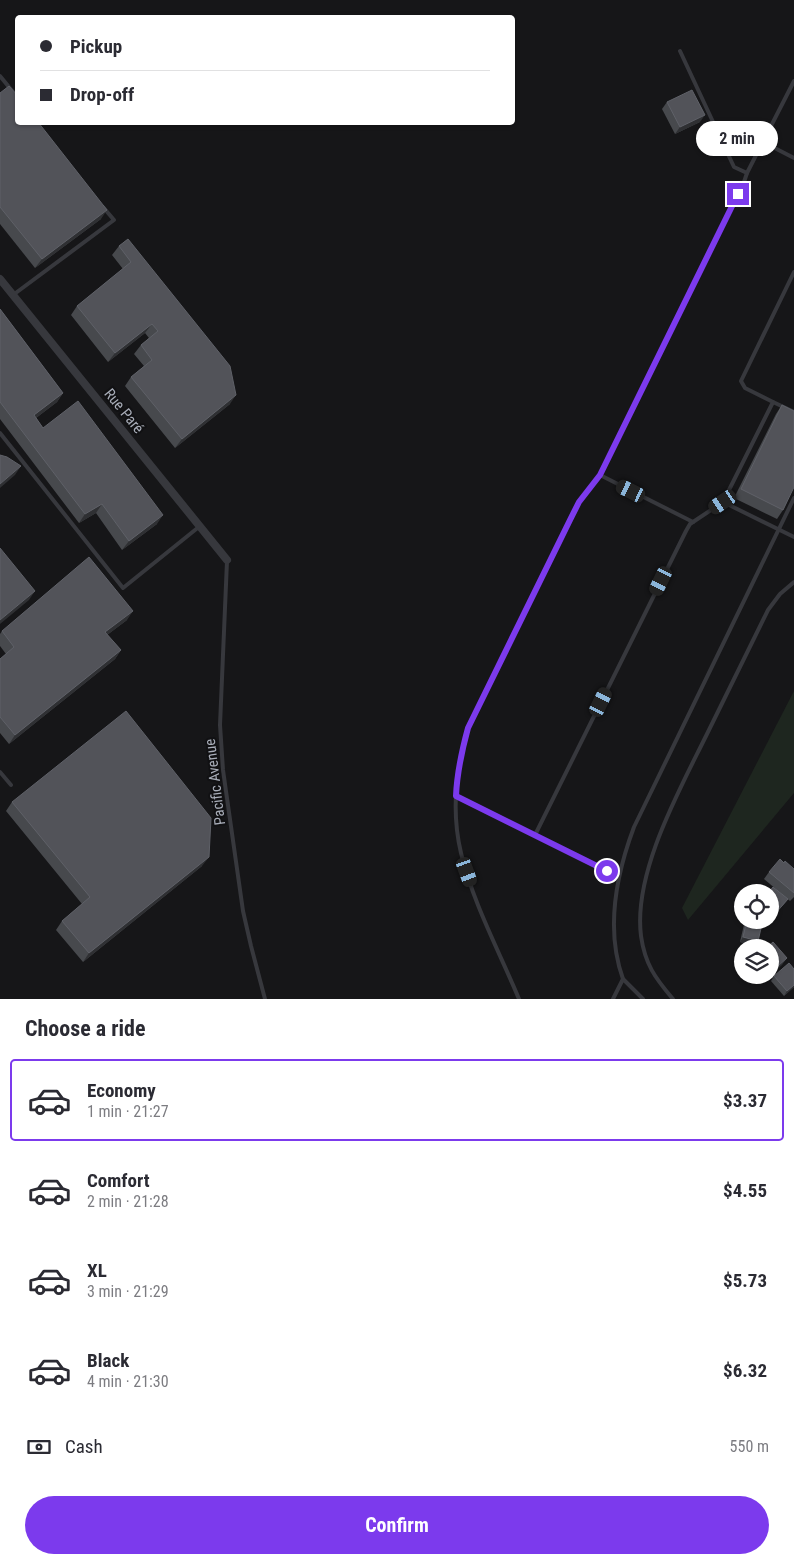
<!DOCTYPE html>
<html lang="en">
<head>
<meta charset="utf-8">
<style>
  :root { --surface:#fff; --page:#f7f7f7; --text:#2b2b33; --muted:#7c7c81; --line:#e1e1e2; --accent:#7c3aed }
  body { margin:0; font-family:"Roboto Condensed",sans-serif; background:var(--page); color:var(--text); height:100vh; display:flex; flex-direction:column; font-size:19px; white-space:nowrap }
  * { box-sizing:border-box; margin:0 }
  p { font-size:16px; color:var(--muted) }
  .icon { flex:none; width:28px; height:28px; fill:none; stroke:currentColor; stroke-width:2; stroke-linecap:round; stroke-linejoin:round }
  .map { position:relative; height:999px; overflow:hidden }
  .sheet { display:flex; flex-direction:column; background:var(--surface); flex:1 }
  .sheet>* { flex:none }
  .banner { position:absolute; left:15px; top:15px; width:500px; height:110px; border-radius:5px; box-shadow:0 1px 4px #0004; display:grid; align-content:center; height:110px; padding:0 25px; background:var(--surface) }
  .tools { position:absolute; left:734px; top:884px; display:grid; gap:10px }
  .tools a { display:grid; place-items:center; width:45px; height:45px; border-radius:50%; background:var(--surface); box-shadow:0 1px 4px #0004; font-size:25px }
  .end { position:absolute; width:22px; height:22px; margin:-11px; border:6px solid #7c3aed; background:#fff; box-shadow:0 0 0 2px #fff }
  .from { border-radius:50% }
  .bubble { position:absolute; height:35px; border-radius:18px; background:var(--surface); box-shadow:0 1px 4px #0004; font-size:16px; font-weight:700; line-height:35px; text-align:center }
  .car { position:absolute; width:15px; height:30px; margin:-15px -8px; border-radius:6px; box-shadow:0 0 4px 1px #0007; background:linear-gradient(#222 24%,#8ab4d8 0 40%,#222 0 76%,#8ab4d8 0 86%,#222 0) }
  .banner b { display:flex; align-items:center; gap:18px; height:48px; font-size:19px }
  .banner b+b { border-top:1px solid var(--line) }
  .banner i { width:12px; height:12px; background:var(--text) }
  ul { padding:0; list-style:none }
  li { display:flex; align-items:center; gap:15px; height:82px; margin:0 10px 8px; padding:0 15px; border:2px solid transparent; border-radius:5px }
  li div { flex:1 }
  li b { display:block; font-size:19px }
  li em { font-style:normal; font-weight:700 }
  li.on { border-color:var(--accent) }
  li>.icon { width:45px; height:45px; stroke-width:1.5 }
  h2 { padding:0 25px; font-size:22px; line-height:60px }
  .pay { display:flex; align-items:center; gap:12px; height:55px; padding:0 25px; font-size:19px }
  .pay p { margin-inline-start:auto }
  .primary-button { display:flex; gap:10px; margin-top:auto; padding:10px 25px }
  .primary-button a { flex:1; height:58px; border-radius:30px; background:var(--accent); color:#fff; font-size:20px; font-weight:700; line-height:58px; text-align:center }
  .map>svg:first-child { display:block }
  .green { fill:#1e261f }
  .lines { fill:none; stroke-linecap:round; stroke-linejoin:round }
  .service { stroke:#37383d; stroke-width:4 }
  .minor { stroke:#37383d; stroke-width:8 }
  .wall { fill:#47494d }
  .shaded-wall { fill:#2f3033 }
  .building { fill:#525359; stroke:#5f6168 }
  .route { stroke:#7c3aed; stroke-width:6 }
  .labels { text-anchor:middle; stroke-width:4; stroke-linejoin:round; paint-order:stroke }
  .street-label { font-size:15px; fill:#a8adb8; stroke:#111113 }
</style>
</head>
<body>
<div class="map">
<svg width="794" height="999" viewBox="0 0 794 999">
  <rect width="100%" height="100%" fill="#161618"/>
  <path class="green" d="M794 691V793L688 920 682 908Z"/>
  <g class="lines">
    <g class="service">
      <path d="M0 76 18 98"/>
      <path d="M763 142 794 158"/>
      <path d="M747 173 794 81"/>
      <path d="M13 295 114 220 103 207"/>
      <path d="M773 402 794 412"/>
      <path d="M0 433 123 588 200 526"/>
      <path d="M600 475 693 522"/>
      <path d="M723 502 794 537"/>
      <path d="M227 561 220 725 223 770 243 911 251 946 265 999"/>
      <path d="M0 772 11 785"/>
      <path d="M456 796 607 871"/>
      <path d="M535 835 686 531 690 524 723 502 773 402 745 388 741 381 794 272"/>
      <path d="M623 979C605 929 616 875 634 827L794 498"/>
      <path d="M519 999C499 951 473 903 461 853 451 811 456 768 468 728L570 521 579 502 600 475 744 182 747 173 734 167 680 51"/>
      <path d="M613 999 623 979 643 999"/>
      <path d="M673 999C655 978 645 964 641 936 633 873 679 791 706 736 727 694 747 652 768 610L780 594 794 582"/>
    </g>
    <path class="minor" d="M0 279 227 560"/>
  </g>
  <g class="wall">
    <path d="M0 93 101 219 35 268 0 224Z"/>
    <path d="M667 102 700 122 675 134 662 109Z"/>
    <path d="M128 239 230 404 175 448 125 386 131 377 144 366 134 354 141 345 149 338 145 333 108 362 71 315 77 306 123 269 112 255 119 246Z"/>
    <path d="M0 309 63 393 57 402 36 418 43 428 157 524 122 550 96 513 79 523 0 419Z"/>
    <path d="M782 405 783 510 777 519 734 498 776 414Z"/>
    <path d="M127 620 107 635 121 650 115 659 9 744 0 733V659L6 654 0 646V634L2 631Z"/>
    <path d="M12 802 202 866 83 962 56 930 62 921 82 904 6 811Z"/>
    <path d="M794 869V897L790 901 764 879 769 872Z"/>
    <path d="M773 887 788 899 771 919 770 918V892H764V891L769 892Z"/>
    <path d="M745 920H763L754 946 740 942Z"/>
    <path d="M782 965 765 980 761 975H770Z"/>
    <path d="M774 976 794 987 784 996 771 981Z"/>
  </g>
  <g class="shaded-wall">
    <path d="M705 115 700 122 675 134 680 127Z"/>
    <path d="M107 210 101 219 35 268 42 259Z"/>
    <path d="M152 324 145 333 108 362 115 353Z"/>
    <path d="M63 393 57 402 28 424 34 415Z"/>
    <path d="M236 395 230 404 175 448 182 439Z"/>
    <path d="M21 466 15 475 0 488V484Z"/>
    <path d="M102 504 96 513 79 523 85 514Z"/>
    <path d="M163 515 157 524 122 550 129 541Z"/>
    <path d="M35 591 29 600 0 624V620Z"/>
    <path d="M133 611 127 620 99 641 105 632Z"/>
    <path d="M121 650 115 659 9 744 15 735Z"/>
    <path d="M209 857 202 866 83 962 89 953Z"/>
    <path d="M743 937 758 941 754 946 740 942Z"/>
    <path d="M787 958 782 965 765 980 769 975H770V973Z"/>
    <path d="M794 985V987L784 996 787 991Z"/>
  </g>
  <g class="building">
    <path d="M9 86 18 96V122H38L107 210 42 259 0 207V93Z"/>
    <path d="M692 90 705 115 680 127 667 102Z"/>
    <path d="M128 239 230 366 236 395 182 439 131 377 152 360 141 345 158 331 152 324 115 353 77 306 131 262 119 246Z"/>
    <path d="M0 309 63 393 34 415 43 428 78 401 163 515 129 541 102 504 85 514 0 402Z"/>
    <path d="M782 405 794 411V487L783 510 741 489Z"/>
    <path d="M0 455 7 457 21 466 0 484Z"/>
    <path d="M0 548 35 591 0 620Z"/>
    <path d="M89 557 133 611 105 632 121 650 15 735 0 717V659L14 647 2 631Z"/>
    <path d="M126 711 211 818 209 857 89 953 62 921 90 897 12 802Z"/>
    <path d="M780 859 784 863 785 861 794 869V893L769 872Z"/>
    <path d="M773 887 788 899 774 915 770 911V892H764V891L769 892Z"/>
    <path d="M747 920H763L758 941 743 937Z"/>
    <path d="M773 942 787 958 770 973V948H766Z"/>
    <path d="M789 963 794 969V985L787 991 774 976Z"/>
  </g>
  <g class="lines">
    <path class="route" d="M607 871 456 796C457 772 462 750 468 728L570 520 579 502 600 475 738 194"/>
  </g>
  <g class="labels">
    <g class="street-label">
      <text transform="translate(124 411) rotate(51)" y="5">Rue Paré</text>
      <text transform="translate(215 782) rotate(-97)" y="5">Pacific Avenue</text>
    </g>
  </g>
</svg>
<div class="tools">
<a><svg class="icon" aria-label="locate" viewBox="0 0 24 24"><circle cx="12" cy="12" r="6"/><path d="M12 2v4M12 18v4M2 12h4M18 12h4"/></svg></a>
<a><svg class="icon" aria-label="layers" viewBox="0 0 24 24"><path d="M12 4l9 5-9 5-9-5zM3 14l9 5 9-5"/></svg></a>
</div>
<i class="end from" style="left:607px;top:871px"></i>
<i class="end" style="left:738px;top:194px"></i>
<div class="bubble" style="left:696px;top:121px;width:82px">2 min</div>
<i class="car" style="left:631px;top:491px;rotate:296deg"></i>
<i class="car" style="left:723px;top:502px;rotate:236deg"></i>
<i class="car" style="left:661px;top:581px;rotate:206deg"></i>
<i class="car" style="left:601px;top:702px;rotate:26deg"></i>
<i class="car" style="left:467px;top:872px;rotate:160deg"></i>
<div class="banner">
<b><i class="from"></i>Pickup</b>
<b><i></i>Drop-off</b>
</div>
</div>
<section class="sheet">
<h2>Choose a ride</h2>
<ul>
<li class="on"><svg class="icon" aria-label="car" viewBox="0 0 24 24"><path d="M5 17H2v-5l4-1 3-4h7l3 4 3 1v5h-3M9 17h6M6 11h13"/><circle cx="7" cy="17" r="2"/><circle cx="17" cy="17" r="2"/></svg><div><b>Economy</b><p>1 min · 21:27</p></div><em>$3.37</em></li>
<li><svg class="icon" aria-label="car" viewBox="0 0 24 24"><path d="M5 17H2v-5l4-1 3-4h7l3 4 3 1v5h-3M9 17h6M6 11h13"/><circle cx="7" cy="17" r="2"/><circle cx="17" cy="17" r="2"/></svg><div><b>Comfort</b><p>2 min · 21:28</p></div><em>$4.55</em></li>
<li><svg class="icon" aria-label="car" viewBox="0 0 24 24"><path d="M5 17H2v-5l4-1 3-4h7l3 4 3 1v5h-3M9 17h6M6 11h13"/><circle cx="7" cy="17" r="2"/><circle cx="17" cy="17" r="2"/></svg><div><b>XL</b><p>3 min · 21:29</p></div><em>$5.73</em></li>
<li><svg class="icon" aria-label="car" viewBox="0 0 24 24"><path d="M5 17H2v-5l4-1 3-4h7l3 4 3 1v5h-3M9 17h6M6 11h13"/><circle cx="7" cy="17" r="2"/><circle cx="17" cy="17" r="2"/></svg><div><b>Black</b><p>4 min · 21:30</p></div><em>$6.32</em></li>
</ul>
<div class="pay"><svg class="icon" aria-label="cash" viewBox="0 0 24 24"><path d="M3 7h18v10H3z"/><circle cx="12" cy="12" r="2"/></svg>Cash<p>550 m</p></div>
<div class="primary-button"><a>Confirm</a></div>
</section>
</body>
</html>
